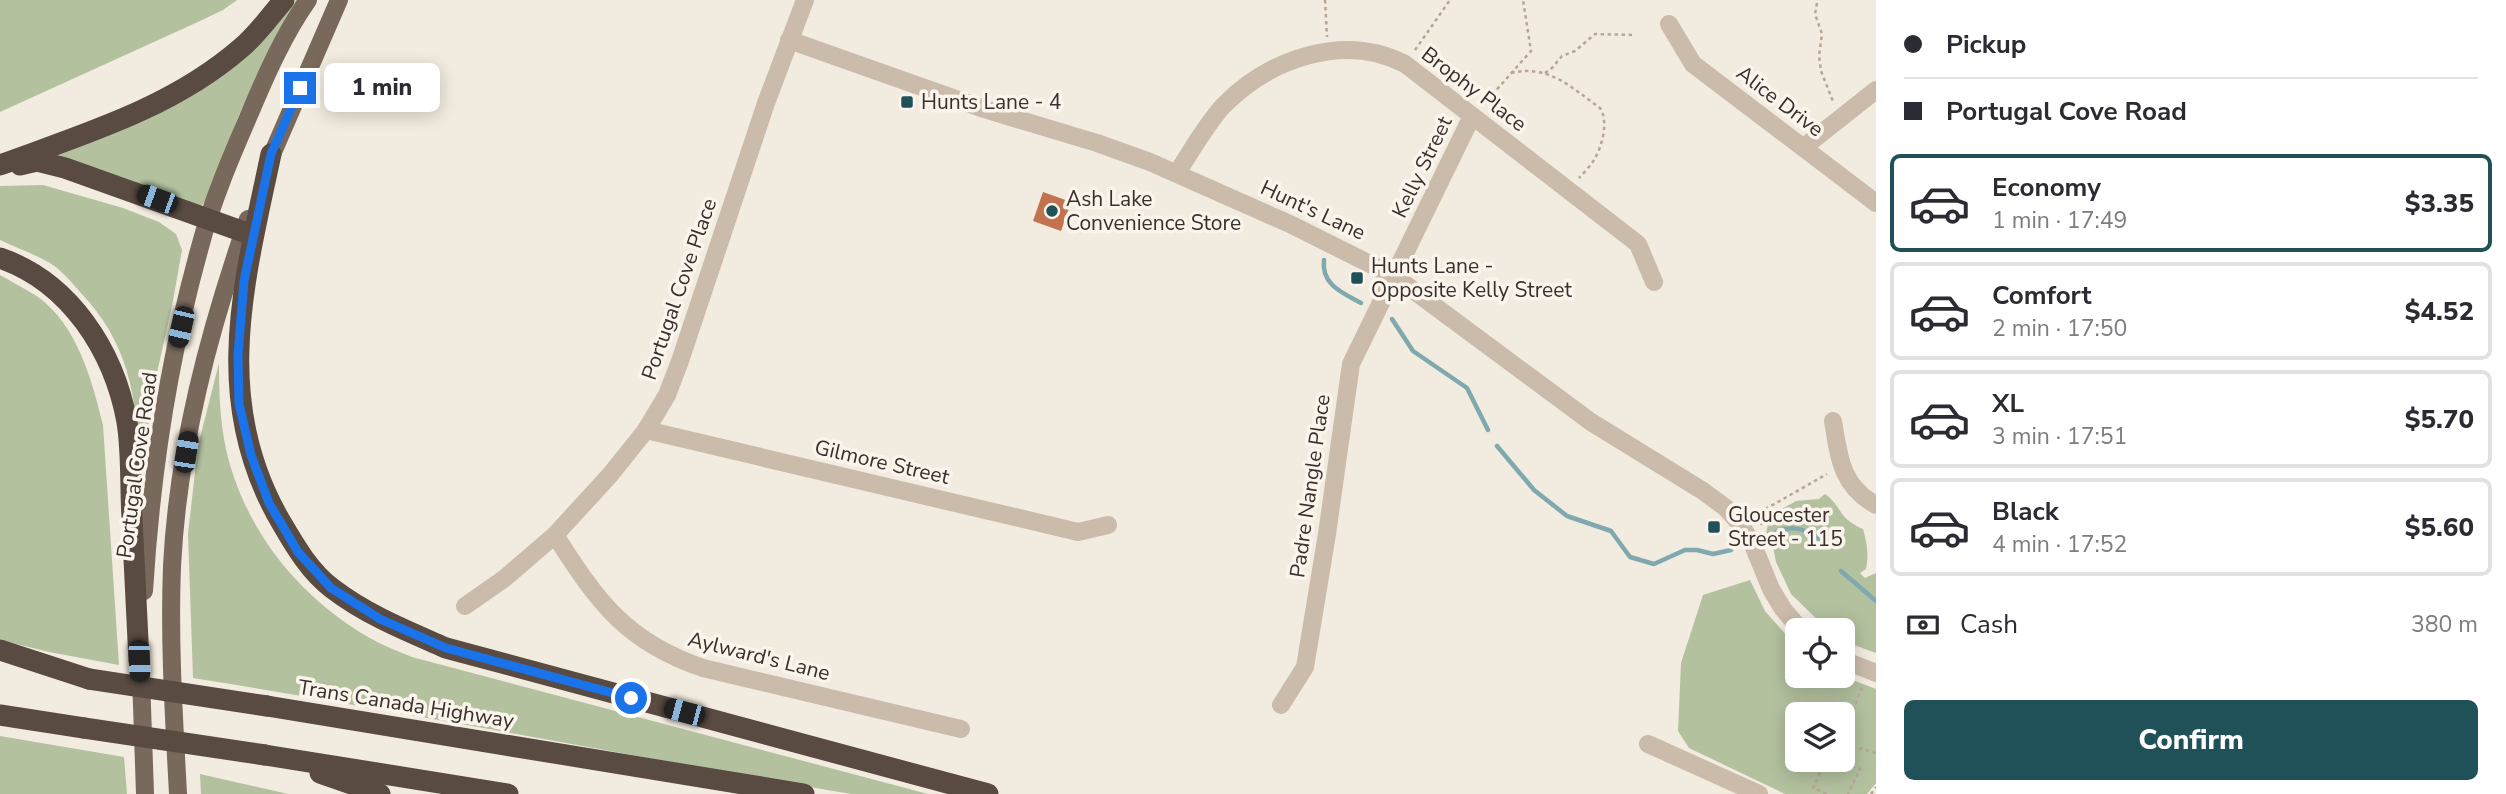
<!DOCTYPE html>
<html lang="en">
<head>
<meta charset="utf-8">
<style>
  :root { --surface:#fff; --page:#f7f7f7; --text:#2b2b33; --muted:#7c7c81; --line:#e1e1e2; --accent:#215158 }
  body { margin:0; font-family:"Nunito Sans",sans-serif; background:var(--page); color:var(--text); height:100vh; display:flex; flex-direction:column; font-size:26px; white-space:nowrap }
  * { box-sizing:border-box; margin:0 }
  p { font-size:23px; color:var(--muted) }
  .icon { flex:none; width:38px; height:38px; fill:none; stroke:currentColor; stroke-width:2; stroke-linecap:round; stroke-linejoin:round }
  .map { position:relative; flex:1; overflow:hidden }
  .panel { display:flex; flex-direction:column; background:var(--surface); width:630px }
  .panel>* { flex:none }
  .top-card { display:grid; align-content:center; height:154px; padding:0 28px; background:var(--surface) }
  .buttons { position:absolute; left:1785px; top:618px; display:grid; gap:14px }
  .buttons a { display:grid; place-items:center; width:70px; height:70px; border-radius:10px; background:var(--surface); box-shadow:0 4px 18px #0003; font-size:35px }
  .end { position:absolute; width:32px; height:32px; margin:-16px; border:9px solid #1a73e8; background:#fff; box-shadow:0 0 0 4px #fff }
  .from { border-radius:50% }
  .bubble { position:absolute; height:49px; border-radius:10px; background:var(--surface); box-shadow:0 4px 18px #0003; font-size:23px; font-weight:800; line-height:49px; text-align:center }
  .car { position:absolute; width:21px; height:42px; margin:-21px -10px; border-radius:9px; box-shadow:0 0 5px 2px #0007; background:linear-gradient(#222 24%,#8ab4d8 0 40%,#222 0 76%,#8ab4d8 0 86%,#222 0) }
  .top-card b { display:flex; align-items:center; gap:24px; height:66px; font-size:26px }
  .top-card b+b { border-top:2px solid var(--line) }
  .top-card i { width:18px; height:18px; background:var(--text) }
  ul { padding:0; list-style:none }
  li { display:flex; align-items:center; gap:21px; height:98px; margin:0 14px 10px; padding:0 14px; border:4px solid var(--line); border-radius:10px }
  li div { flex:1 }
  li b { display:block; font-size:26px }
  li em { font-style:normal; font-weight:800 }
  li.current { border-color:var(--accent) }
  li>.icon { width:63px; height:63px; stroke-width:1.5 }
  .pay { display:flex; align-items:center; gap:18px; height:77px; padding:0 28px; font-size:26px }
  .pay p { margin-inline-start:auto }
  .button { display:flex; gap:14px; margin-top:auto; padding:14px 28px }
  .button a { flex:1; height:80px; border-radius:10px; background:var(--accent); color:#fff; font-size:28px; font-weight:800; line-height:80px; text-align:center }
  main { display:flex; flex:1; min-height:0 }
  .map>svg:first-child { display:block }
  .green { fill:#b3c19f; fill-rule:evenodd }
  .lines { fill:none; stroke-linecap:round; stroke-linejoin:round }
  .stream { stroke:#7fa9ae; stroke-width:4.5 }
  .building { fill:#c2724e }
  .path { stroke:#b6a695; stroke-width:2.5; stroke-dasharray:3.5 3.5; stroke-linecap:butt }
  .minor { stroke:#cabbab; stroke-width:18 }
  .major { stroke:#79685c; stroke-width:18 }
  .highway { stroke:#594a42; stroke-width:21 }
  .highway-bridge { stroke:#594a42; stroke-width:21 }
  .route { stroke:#1a73e8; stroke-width:9 }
  .poi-dot { fill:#215158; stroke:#faf4ec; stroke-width:2.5 }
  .labels { text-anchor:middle; stroke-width:7; stroke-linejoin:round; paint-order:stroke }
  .street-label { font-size:21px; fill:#38302a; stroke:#faf4ec }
  .poi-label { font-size:21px; fill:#38302a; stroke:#faf4ec; text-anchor:start }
</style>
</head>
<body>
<main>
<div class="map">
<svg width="1876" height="794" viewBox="0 0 1876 794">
  <rect width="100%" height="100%" fill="#f2ebdf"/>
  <g class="green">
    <path d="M0 0H237L223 10 200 21 0 112Z"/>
    <path d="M296 0H299L266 59 238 117 207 200 199 208 44 155 268 31Z"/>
    <path d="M43 185 123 208 159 222 176 234 182 250 172 306 158 368 136 503C140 423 139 353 80 292 72 283 63 272 53 265 37 255 17 248 0 240V186Z"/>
    <path d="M0 275C12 282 26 289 38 297 77 325 92 380 103 425L119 665 49 652 0 640Z"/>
    <path d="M219 363C219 392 220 421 226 449 244 529 298 596 368 637 382 645 397 651 412 657L928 794H852L833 791C620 754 407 712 193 678L188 534 198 446Z"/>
    <path d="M1825 494C1843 507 1837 518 1863 529 1867 542 1869 556 1866 569L1860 573 1865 578 1876 573V653L1843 641V630H1828L1791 594 1776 562 1772 541 1766 534 1769 519 1780 510 1796 501 1819 499Z"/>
    <path d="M1750 580 1765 611 1797 647V676H1842L1876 689V783L1867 794H1785L1689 748 1678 731 1681 663 1703 595ZM1797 714H1843V760H1797Z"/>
    <path d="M0 736 124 757 127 794H0Z"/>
    <path d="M200 774 284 793 288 794H201Z"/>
  </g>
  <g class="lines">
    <g class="stream">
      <path d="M1324 260C1321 285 1343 293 1361 303"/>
      <path d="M1392 319 1413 351 1467 388 1488 430"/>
      <path d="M1497 446 1534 490 1567 516 1611 531 1630 557 1654 564 1685 550H1697L1713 554 1731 550"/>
      <path d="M1767 537C1786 524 1803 526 1821 540"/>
      <path d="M1841 571 1876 601"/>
    </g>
  </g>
  <path class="building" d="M1043 192 1071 202 1061 231 1033 221Z"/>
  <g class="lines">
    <g class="path">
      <path d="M1325 0 1327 37"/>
      <path d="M1817 3 1815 14 1822 34 1819 56 1821 71 1834 104"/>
      <path d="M1415 50 1450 0"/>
      <path d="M1511 73C1549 64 1572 88 1600 108 1609 121 1602 147 1594 160 1590 166 1584 173 1579 178"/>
      <path d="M1545 73 1552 68 1562 56 1575 51 1595 34 1634 35"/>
      <path d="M1483 105 1531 51 1523 0"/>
      <path d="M1752 513 1762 511 1827 474"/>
      <path d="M1761 525 1768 509"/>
      <path d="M1846 730 1863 684"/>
      <path d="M1859 748 1876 753"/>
      <path d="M1826 760 1813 788 1827 794"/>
      <path d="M1839 760 1860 769 1848 794"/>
      <path d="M1871 794 1876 787"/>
    </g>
    <g class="minor">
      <path d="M1669 24 1693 64 1876 203"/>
      <path d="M789 40 984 109 1097 143 1150 162 1292 225 1394 276 1591 422 1703 491 1726 508 1741 525 1753 545 1771 589 1783 609 1801 630"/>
      <path d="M1804 147 1876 90"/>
      <path d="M1177 173C1192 150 1205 126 1223 106 1269 59 1344 32 1405 64L1638 244 1654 282"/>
      <path d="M1833 421C1839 457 1841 486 1876 505"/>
      <path d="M646 430 1078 532 1108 525"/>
      <path d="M555 535C597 601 626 642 703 668L961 729"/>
      <path d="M465 606 505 578 555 535 610 475 646 430 667 395 680 361 766 103 805 0"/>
      <path d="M1843 660 1876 673"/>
      <path d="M1281 705 1305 667 1327 534 1351 364 1472 116"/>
      <path d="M1648 744 1759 794"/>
    </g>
    <g class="major">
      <path d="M267 166 339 0"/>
      <path d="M144 591C151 476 169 358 200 247 212 201 231 157 250 113 266 75 284 34 308 0"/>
      <path d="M140 647 145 794"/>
      <path d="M178 794C174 718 169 642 172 566 178 447 209 331 248 219"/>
    </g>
    <g class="highway">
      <path d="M271 154C244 282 210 401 281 522 295 546 310 572 333 589 367 615 407 631 446 648L988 794"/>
      <path d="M0 165C84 134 172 108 241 48 257 35 270 16 284 0"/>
      <path d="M20 165 37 161 65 168 244 232"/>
      <path d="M0 258C70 282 114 351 127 422 132 453 130 487 132 518 134 566 137 613 139 661"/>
      <path d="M0 650 89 679"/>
      <path d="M267 706 804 794"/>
      <path d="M0 715 84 728"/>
      <path d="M265 755 508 794"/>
      <path d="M320 773 380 794"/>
    </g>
    <g class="highway-bridge">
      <path d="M89 679 267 706"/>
      <path d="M84 728 265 755"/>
    </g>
  </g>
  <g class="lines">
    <path class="route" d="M300 88 271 154 244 281 238 355 239 404 251 455 269 503 298 552 331 588 380 619 446 648 631 698"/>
  </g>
  <g class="poi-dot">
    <rect x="900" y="95" width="14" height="14" rx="3.5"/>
    <circle cx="1052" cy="211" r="7"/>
    <rect x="1350" y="271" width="14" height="14" rx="3.5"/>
    <rect x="1707" y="520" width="14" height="14" rx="3.5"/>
  </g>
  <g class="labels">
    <g class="street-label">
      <text transform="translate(1474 89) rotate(37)" y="7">Brophy Place</text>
      <text transform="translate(1780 101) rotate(37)" y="7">Alice Drive</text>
      <text transform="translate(1422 167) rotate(-64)" y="7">Kelly Street</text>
      <text transform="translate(1313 210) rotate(25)" y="7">Hunt's Lane</text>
      <text transform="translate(679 289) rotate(-71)" y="7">Portugal Cove Place</text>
      <text transform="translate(882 462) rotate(13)" y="7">Gilmore Street</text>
      <text transform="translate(137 465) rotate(-82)" y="7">Portugal Cove Road</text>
      <text transform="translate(1310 486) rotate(-82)" y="7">Padre Nangle Place</text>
      <text transform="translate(759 656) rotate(14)" y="7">Aylward's Lane</text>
      <text transform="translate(406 704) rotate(9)" y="7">Trans Canada Highway</text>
    </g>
    <g class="poi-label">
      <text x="921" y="109">Hunts Lane - 4</text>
      <text x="1066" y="206">Ash Lake<tspan x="1066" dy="24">Convenience Store</tspan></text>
      <text x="1371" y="273">Hunts Lane -<tspan x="1371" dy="24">Opposite Kelly Street</tspan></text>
      <text x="1728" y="522">Gloucester<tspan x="1728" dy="24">Street - 115</tspan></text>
    </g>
  </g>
</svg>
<div class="buttons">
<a><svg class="icon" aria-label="locate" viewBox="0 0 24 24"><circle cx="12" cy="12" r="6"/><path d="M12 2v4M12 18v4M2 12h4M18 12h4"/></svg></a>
<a><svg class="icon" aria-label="layers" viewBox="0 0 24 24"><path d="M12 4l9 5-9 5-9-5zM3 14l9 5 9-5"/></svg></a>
</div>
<i class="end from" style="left:631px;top:698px"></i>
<i class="end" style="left:300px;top:88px"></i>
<div class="bubble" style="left:324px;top:63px;width:116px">1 min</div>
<i class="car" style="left:157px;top:199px;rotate:290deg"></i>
<i class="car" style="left:181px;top:327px;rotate:193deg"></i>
<i class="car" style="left:186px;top:452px;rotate:9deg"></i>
<i class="car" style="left:139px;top:661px;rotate:178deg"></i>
<i class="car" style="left:684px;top:712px;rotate:285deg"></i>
</div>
<section class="panel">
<div class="top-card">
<b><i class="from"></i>Pickup</b>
<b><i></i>Portugal Cove Road</b>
</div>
<ul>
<li class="current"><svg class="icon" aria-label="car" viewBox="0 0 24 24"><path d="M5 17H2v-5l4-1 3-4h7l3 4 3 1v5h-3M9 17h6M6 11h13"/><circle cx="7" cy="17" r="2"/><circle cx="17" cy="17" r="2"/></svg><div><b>Economy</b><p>1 min · 17:49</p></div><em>$3.35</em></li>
<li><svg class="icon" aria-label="car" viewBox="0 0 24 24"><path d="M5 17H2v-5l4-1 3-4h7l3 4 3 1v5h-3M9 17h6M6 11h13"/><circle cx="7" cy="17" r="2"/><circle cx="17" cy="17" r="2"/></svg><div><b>Comfort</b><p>2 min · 17:50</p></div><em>$4.52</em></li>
<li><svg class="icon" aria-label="car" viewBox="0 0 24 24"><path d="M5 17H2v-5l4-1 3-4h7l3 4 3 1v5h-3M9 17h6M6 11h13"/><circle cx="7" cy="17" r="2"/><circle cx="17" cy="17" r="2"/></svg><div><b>XL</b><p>3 min · 17:51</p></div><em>$5.70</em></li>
<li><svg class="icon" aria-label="car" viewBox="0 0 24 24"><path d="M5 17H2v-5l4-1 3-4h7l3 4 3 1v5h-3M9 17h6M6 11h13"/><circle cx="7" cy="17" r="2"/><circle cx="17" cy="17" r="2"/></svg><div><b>Black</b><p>4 min · 17:52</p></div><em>$5.60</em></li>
</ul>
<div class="pay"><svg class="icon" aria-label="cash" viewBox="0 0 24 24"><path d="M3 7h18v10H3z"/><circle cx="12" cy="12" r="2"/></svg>Cash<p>380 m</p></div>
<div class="button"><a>Confirm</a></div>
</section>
</main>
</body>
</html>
